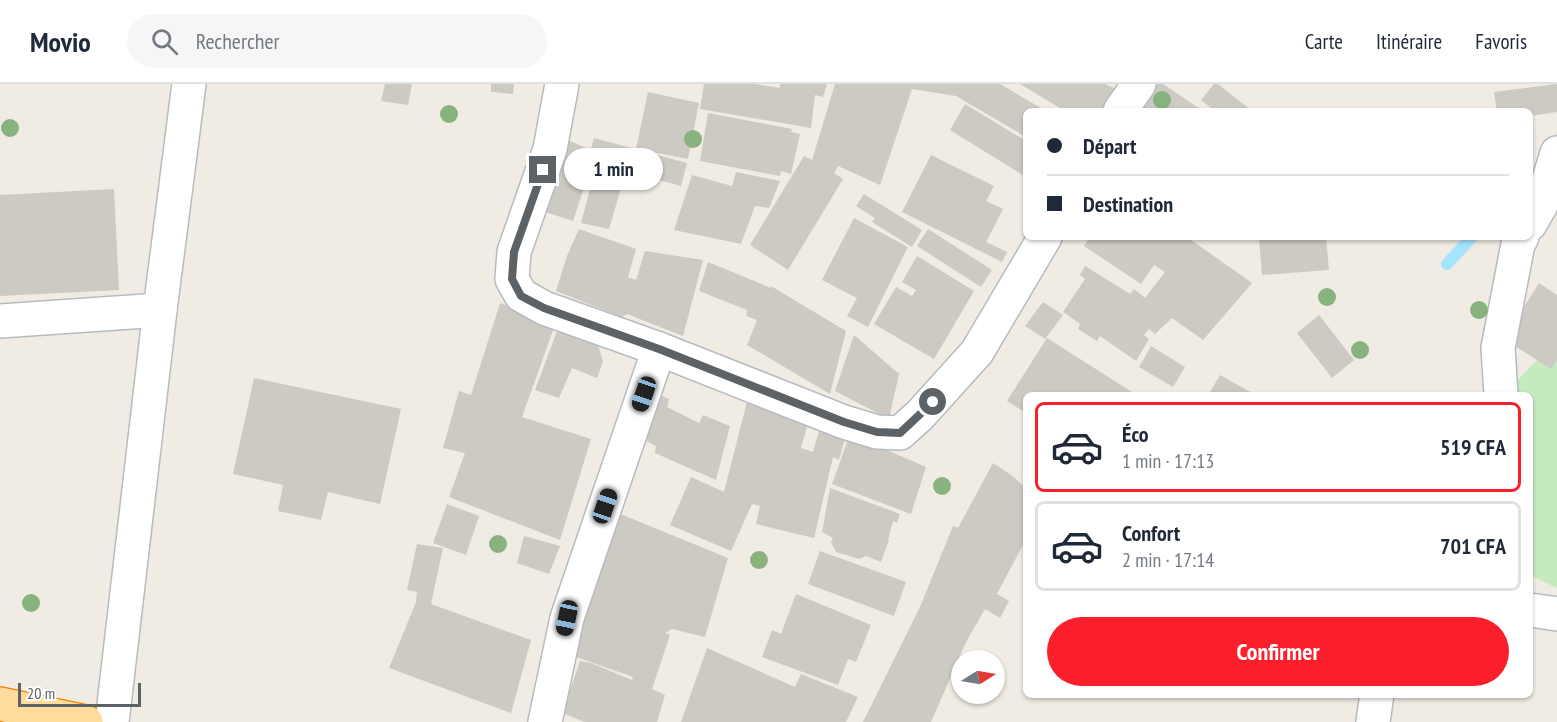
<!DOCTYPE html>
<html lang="fr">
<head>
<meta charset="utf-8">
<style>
  :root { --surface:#fff; --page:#f6f6f7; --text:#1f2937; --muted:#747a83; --line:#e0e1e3; --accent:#fb1f2c }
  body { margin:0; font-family:"PT Sans Narrow",sans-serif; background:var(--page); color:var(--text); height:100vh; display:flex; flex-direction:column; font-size:22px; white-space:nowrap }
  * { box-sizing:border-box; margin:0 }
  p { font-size:20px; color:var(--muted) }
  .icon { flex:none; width:33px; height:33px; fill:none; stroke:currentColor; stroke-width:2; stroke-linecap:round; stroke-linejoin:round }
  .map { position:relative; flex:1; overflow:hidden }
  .sheet { position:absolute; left:1023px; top:308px; width:510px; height:306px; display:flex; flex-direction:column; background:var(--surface); border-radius:9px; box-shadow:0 2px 4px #0004 }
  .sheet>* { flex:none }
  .guide { position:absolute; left:1023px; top:24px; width:510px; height:132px; border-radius:9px; box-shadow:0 2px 4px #0004; display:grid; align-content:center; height:132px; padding:0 24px; background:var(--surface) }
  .needle { width:39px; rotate:79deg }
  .buttons { position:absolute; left:951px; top:566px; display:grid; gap:12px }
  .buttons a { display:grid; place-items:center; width:54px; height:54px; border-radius:50%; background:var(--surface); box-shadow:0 2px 4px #0004; font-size:30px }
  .scale { position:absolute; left:18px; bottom:15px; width:123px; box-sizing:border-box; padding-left:6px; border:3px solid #5c6266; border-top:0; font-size:16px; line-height:21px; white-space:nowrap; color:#5c6266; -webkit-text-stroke:4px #fff; paint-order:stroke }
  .end { position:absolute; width:27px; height:27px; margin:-14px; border:8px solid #5c6266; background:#fff; box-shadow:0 0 0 3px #fff }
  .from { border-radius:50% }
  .bubble { position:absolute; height:42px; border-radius:21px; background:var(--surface); box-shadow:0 2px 4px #0004; font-size:20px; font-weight:700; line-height:42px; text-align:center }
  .car { position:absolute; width:18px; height:36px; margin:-18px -9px; border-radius:8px; box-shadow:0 0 4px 2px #0007; background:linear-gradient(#222 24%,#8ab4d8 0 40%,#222 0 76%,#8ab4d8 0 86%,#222 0) }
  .guide b { display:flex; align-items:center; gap:21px; height:57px; font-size:22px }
  .guide b+b { border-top:2px solid var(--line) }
  .guide i { width:15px; height:15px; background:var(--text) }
  ul { padding:10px 0 0; list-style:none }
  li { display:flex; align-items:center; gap:18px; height:90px; margin:0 12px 9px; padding:0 12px; border:3px solid var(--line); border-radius:9px }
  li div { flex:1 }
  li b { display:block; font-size:22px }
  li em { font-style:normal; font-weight:700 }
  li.current { border-color:var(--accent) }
  li>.icon { width:54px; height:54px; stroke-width:1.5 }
  .primary-button { display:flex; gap:12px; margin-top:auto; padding:12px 24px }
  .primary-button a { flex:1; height:69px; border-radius:36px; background:var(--accent); color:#fff; font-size:24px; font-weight:700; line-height:69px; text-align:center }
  header { display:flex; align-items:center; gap:36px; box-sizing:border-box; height:84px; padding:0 30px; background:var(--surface); border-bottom:2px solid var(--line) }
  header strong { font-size:28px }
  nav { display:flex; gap:33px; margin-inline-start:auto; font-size:21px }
  .search { width:420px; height:54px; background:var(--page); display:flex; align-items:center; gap:15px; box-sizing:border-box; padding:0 21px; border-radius:33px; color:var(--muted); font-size:22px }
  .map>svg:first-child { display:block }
  .green { fill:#c4eabe }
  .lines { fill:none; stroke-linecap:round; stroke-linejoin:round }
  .stream { stroke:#a5e4ff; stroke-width:12 }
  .building { fill:#cdc9c3 }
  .minor-casing { stroke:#b7bbbf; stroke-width:36 }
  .trunk-casing { stroke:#f48500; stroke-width:36 }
  .minor { stroke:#fff; stroke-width:33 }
  .trunk { stroke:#ffdc9b; stroke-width:33 }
  .tree { fill:#89b37e }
  .route { stroke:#5c6266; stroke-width:8 }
</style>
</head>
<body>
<header>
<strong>Movio</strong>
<div class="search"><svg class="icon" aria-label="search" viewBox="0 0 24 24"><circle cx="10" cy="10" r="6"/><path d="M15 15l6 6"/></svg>Rechercher</div>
<nav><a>Carte</a><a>Itinéraire</a><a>Favoris</a></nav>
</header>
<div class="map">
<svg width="1557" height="638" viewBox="0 0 1557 638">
  <rect width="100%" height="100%" fill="#f0ece4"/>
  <path class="green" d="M1557 248V504L1530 491V310H1504L1548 265Z"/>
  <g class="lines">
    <path class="stream" d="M1447 180 1472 153"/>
  </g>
  <g class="building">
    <path d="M385 0H412L408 21 381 17Z"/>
    <path d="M491 0H514L513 10 491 8Z"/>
    <path d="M704 0H755L780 4V0H827L823 13 815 11 811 44 700 25Z"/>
    <path d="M835 0H1000L1046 27H1026V53L956 12 912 5 880 101 838 82 834 89 843 95 788 186 750 161 804 72 812 76Z"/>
    <path d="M1020 0H1105L1121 7 1110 27H1065Z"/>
    <path d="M1151 0H1163L1203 27H1133Z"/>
    <path d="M1214 0H1218L1252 27H1215L1201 16Z"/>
    <path d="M1557 0V28L1530 32V27H1497L1494 8Z"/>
    <path d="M648 8 699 19 688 75 636 65Z"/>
    <path d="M965 20 1026 57V93L950 46Z"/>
    <path d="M708 29 792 45 791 48 800 50 791 90 781 87 780 92 700 77Z"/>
    <path d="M594 54 687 79 681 102 626 87 609 145 581 139 600 68 591 65Z"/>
    <path d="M564 55 587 64 586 71 594 73 573 137 545 128Z"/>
    <path d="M931 71 994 102 986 117 1003 125 986 158 1007 168 1002 178 902 128Z"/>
    <path d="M736 88 780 97 769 124 755 122 741 160 674 146 692 91 732 102Z"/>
    <path d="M114 105 119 206 0 212V111Z"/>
    <path d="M864 110 922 146 912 163 872 138 875 134 856 122Z"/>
    <path d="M854 134 908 163 868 243 847 232 857 214 822 196Z"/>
    <path d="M579 145 636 165 628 193 636 196 645 167 703 176 683 252 627 230 622 233 556 207 567 172Z"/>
    <path d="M928 145 992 186 981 203 917 162Z"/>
    <path d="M1090 153H1187L1252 199 1203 256 1172 234 1155 250 1149 245 1144 251 1149 255 1136 277 1100 252 1097 257 1078 245 1080 240 1063 228 1085 195 1080 191 1085 182 1130 210 1134 205 1145 214 1165 188 1154 181 1141 200 1084 162Z"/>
    <path d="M1259 153H1326L1329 186 1262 191Z"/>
    <path d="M917 172 974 207 934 275 874 240 896 203 912 212 916 206 902 198Z"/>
    <path d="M708 178 771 204V202L846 247 830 310 747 261 757 236 746 232 747 226 699 207Z"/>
    <path d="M1539 199 1557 211V275L1551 285 1504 255Z"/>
    <path d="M1043 218 1063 231 1045 255 1025 242Z"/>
    <path d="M500 219 556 238 522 333 591 355 560 456 449 413 465 369 443 364 459 307 471 311Z"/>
    <path d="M1319 231 1354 276 1332 294 1297 249Z"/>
    <path d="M557 247 580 256 582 251 596 255 603 277 597 294 572 284 559 314 535 306Z"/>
    <path d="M854 251 899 290 889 335 835 307Z"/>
    <path d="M1047 254 1132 308 1130 310H1026V329L1007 317Z"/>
    <path d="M1151 262 1185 283 1173 303 1139 283Z"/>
    <path d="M1220 291 1254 310H1209Z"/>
    <path d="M254 294 401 325 380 420 328 408 321 436 278 427 283 401 233 390Z"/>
    <path d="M658 310 669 315 667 323 699 339 703 331 730 342 716 396 655 369 656 362 645 356Z"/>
    <path d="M748 314 809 336 801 364 813 368 821 340 847 347 839 376 833 373 814 454 756 440 760 422 752 420 731 467 670 441 691 393 724 408Z"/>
    <path d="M850 350 926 383 911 430 832 400Z"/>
    <path d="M993 379 1014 393 1026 405V455L997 510 1009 517 1000 534 985 525 966 558 931 638H863L920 523 953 442 958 444Z"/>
    <path d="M830 404 900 430 897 439 893 437 888 456H889L881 478 866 472 859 475 836 468 831 458 833 454 822 448Z"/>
    <path d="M447 420 479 432 466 471 433 459Z"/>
    <path d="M608 425 728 474 705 553 672 545 665 549 670 551 652 605 665 611 657 638H585L562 629 580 577 591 579 632 596 633 593 562 568Z"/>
    <path d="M524 452 560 462 549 490 517 479Z"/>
    <path d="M417 460 443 464 431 520 531 556 511 629 389 584 416 518 417 508 407 506Z"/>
    <path d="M820 467 906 498 894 532 808 500Z"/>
    <path d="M796 510 871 541 856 578 848 575 838 601 762 573 772 546 781 550Z"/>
    <path d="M707 564 795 603 801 590 858 613 846 638H681Z"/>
  </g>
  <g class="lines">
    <g class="minor-casing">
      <g id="minor">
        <path d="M562 0 550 65 514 168 512 195 521 211 544 224 659 265 844 338 877 348 900 349 920 331 977 268 1045 153"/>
        <path d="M1120 27 1139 0"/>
        <path d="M1530 140 1541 121 1557 69"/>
        <path d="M0 237 160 226"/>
        <path d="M1501 310 1498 264 1518 160 1522 153"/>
        <path d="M1530 526 1557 530"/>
        <path d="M112 638 160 226 189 0"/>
        <path d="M545 638 567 534 659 265"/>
        <path d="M1373 638 1377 610"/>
      </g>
    </g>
    <g class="trunk-casing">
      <path id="trunk" d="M0 620 86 638"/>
    </g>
    <use href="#minor" class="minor"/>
    <use href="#trunk" class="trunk"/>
  </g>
  <g class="tree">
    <circle cx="1162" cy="16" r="9"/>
    <circle cx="449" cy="30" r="9"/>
    <circle cx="10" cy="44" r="9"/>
    <circle cx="693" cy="55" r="9"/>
    <circle cx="1327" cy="213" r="9"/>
    <circle cx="1479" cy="226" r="9"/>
    <circle cx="1360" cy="266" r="9"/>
    <circle cx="942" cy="402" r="9"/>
    <circle cx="498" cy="460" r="9"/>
    <circle cx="759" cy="476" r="9"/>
    <circle cx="31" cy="519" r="9"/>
  </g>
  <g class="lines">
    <path class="route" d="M543 86 514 168 512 195 521 212 544 224 659 265 844 338 877 348 900 349 933 318"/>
  </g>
</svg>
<div class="buttons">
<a><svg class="needle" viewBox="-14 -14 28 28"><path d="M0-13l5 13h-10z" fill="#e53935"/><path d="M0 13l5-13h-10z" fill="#747a83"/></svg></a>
</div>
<div class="scale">20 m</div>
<i class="end from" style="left:933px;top:318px"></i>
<i class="end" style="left:543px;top:86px"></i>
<div class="bubble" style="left:564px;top:64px;width:99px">1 min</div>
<i class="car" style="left:644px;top:310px;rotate:199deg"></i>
<i class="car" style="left:605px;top:422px;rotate:19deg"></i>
<i class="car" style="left:567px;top:534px;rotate:192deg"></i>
<div class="guide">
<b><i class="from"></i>Départ</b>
<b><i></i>Destination</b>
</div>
<section class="sheet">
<ul>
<li class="current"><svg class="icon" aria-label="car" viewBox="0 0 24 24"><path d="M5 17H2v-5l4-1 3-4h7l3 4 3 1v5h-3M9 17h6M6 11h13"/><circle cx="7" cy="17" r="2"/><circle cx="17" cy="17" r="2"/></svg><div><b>Éco</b><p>1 min · 17:13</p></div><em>519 CFA</em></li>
<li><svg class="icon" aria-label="car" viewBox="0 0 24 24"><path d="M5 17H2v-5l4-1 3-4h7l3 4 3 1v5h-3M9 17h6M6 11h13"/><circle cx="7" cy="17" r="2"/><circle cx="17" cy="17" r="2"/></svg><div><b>Confort</b><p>2 min · 17:14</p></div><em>701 CFA</em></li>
</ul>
<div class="primary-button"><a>Confirmer</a></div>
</section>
</div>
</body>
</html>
